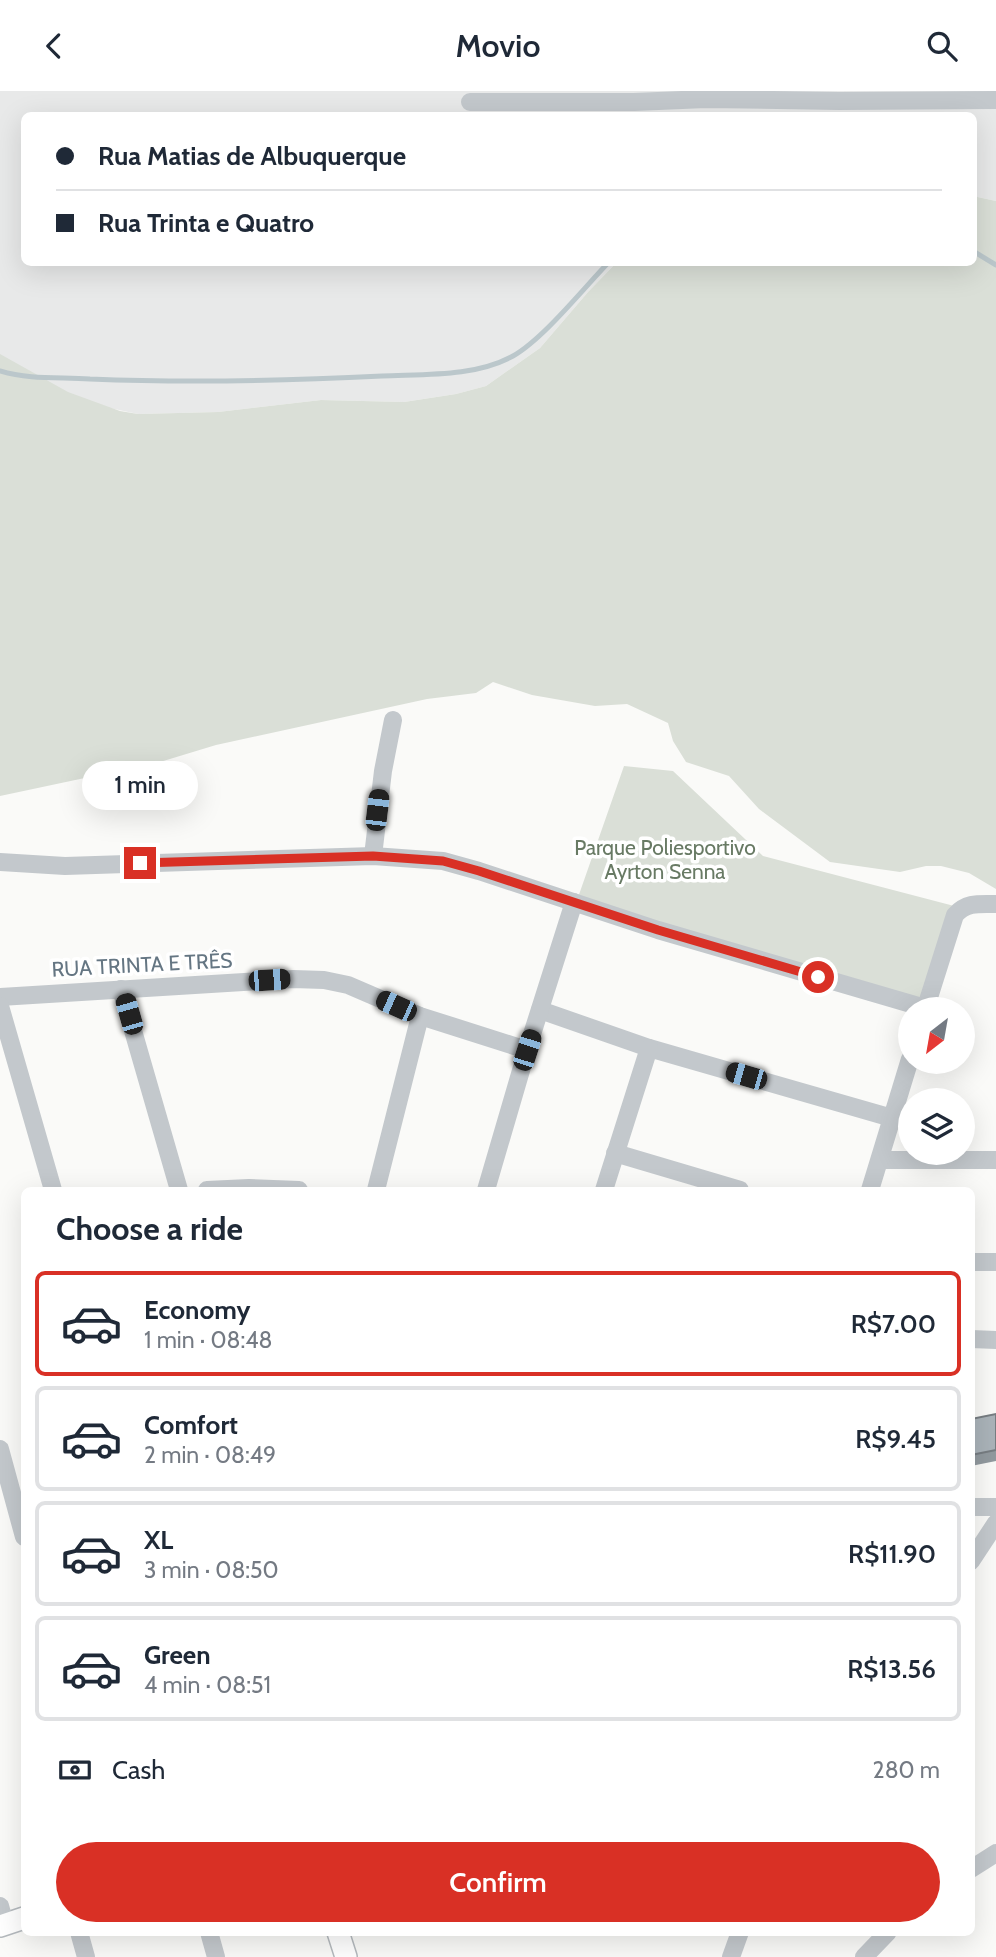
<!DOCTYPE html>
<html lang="en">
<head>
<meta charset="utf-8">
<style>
  :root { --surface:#fff; --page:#f6f6f7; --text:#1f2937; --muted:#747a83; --line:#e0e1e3; --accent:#d93025 }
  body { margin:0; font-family:Cabin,sans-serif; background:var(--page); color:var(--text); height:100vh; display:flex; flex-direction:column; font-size:26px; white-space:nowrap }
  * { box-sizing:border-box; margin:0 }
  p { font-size:23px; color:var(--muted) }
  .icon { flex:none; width:38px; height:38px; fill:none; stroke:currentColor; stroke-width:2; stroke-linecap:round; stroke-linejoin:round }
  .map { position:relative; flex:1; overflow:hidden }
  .details { position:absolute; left:21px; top:1096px; width:954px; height:749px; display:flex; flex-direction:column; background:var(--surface); border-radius:10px; box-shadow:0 7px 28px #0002 }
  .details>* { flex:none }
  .hud { position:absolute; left:21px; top:21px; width:956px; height:154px; border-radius:10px; box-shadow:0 7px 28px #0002; display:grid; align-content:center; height:154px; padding:0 35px; background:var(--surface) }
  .needle { width:46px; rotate:211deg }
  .buttons { position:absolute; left:898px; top:906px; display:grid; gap:14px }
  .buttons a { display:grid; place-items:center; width:77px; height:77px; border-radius:50%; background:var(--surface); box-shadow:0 7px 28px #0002; font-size:35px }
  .end { position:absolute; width:32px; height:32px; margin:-16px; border:9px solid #d93025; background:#fff; box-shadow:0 0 0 4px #fff }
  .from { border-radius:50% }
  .bubble { position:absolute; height:49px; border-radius:24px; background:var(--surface); box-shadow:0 7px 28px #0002; font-size:23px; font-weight:600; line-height:49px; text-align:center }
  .car { position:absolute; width:21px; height:42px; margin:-21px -10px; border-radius:9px; box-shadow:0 0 5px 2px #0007; background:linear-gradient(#222 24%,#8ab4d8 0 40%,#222 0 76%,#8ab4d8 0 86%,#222 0) }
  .hud b { display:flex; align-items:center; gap:24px; height:66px; font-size:26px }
  .hud b+b { border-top:2px solid var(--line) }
  .hud i { width:18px; height:18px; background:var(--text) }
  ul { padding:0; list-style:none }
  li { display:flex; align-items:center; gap:21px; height:105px; margin:0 14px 10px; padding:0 21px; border:4px solid var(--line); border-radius:10px }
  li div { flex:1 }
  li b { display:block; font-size:26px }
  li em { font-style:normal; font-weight:600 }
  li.current { border-color:var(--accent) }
  li>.icon { width:63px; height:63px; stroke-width:1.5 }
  h2 { padding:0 35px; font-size:32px; line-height:84px }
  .pay { display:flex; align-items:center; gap:18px; height:77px; padding:0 35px; font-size:26px }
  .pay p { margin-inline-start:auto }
  .action { display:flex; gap:14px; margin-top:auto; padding:14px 35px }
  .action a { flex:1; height:80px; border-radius:42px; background:var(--accent); color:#fff; font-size:28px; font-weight:600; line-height:80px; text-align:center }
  header { display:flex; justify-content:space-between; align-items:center; height:91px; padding:0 35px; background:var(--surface); font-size:32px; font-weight:600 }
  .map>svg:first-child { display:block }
  .built { fill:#e8e9e9 }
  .green { fill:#dadfd7 }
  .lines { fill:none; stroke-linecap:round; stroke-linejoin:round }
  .stream { stroke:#bbc7cb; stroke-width:5 }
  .major-casing { stroke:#b5babe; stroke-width:24 }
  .minor { stroke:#c3c8cc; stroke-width:18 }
  .major { stroke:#fff; stroke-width:21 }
  .wall { fill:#929a9f }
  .building { fill:#aab3b9; stroke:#777d82; stroke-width:2 }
  .route { stroke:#d93025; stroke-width:9 }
  .labels { text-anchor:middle; stroke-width:7; stroke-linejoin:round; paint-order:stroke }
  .park-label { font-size:21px; fill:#687a64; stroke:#fff }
  .street-label { font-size:21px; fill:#657683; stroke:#fff }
</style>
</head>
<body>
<header><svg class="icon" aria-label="back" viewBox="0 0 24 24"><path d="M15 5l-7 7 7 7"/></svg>Movio<svg class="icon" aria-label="search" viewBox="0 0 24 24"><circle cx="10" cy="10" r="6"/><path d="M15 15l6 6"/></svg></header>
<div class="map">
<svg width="996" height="1866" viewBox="0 0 996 1866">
  <rect width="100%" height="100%" fill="#fafaf8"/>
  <path class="built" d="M0 0H996V110L973 105V24H24V172H616L588 201 540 257 486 295 456 303 404 311 321 309 218 321 138 323 0 294Z"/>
  <g class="green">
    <path d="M973 105 996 110V798L969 782 941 775H926L900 781 830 771 759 718 729 685 686 671 673 650 668 632 627 613 595 615 532 604 493 591 476 602 427 608 216 654 160 671 0 705V263L68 301 120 320 138 323 218 321 321 309 404 311 456 303 486 295 540 257 588 201 616 172H973Z"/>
    <path d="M624 675 673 680 763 765 958 816 929 919 575 815Z"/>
  </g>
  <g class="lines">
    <g class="stream">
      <path d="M973 160 996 174"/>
      <path d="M0 280C30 289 59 286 90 288 187 292 285 290 382 285 425 283 475 286 513 265 543 248 583 198 608 172"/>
    </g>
    <g class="major-casing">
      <g id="major">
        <path d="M0 1835 24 1827"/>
        <path d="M338 1841 346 1866"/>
      </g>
    </g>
    <g class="minor">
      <path d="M470 11H634L706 8 839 10 996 9"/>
      <path d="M373 765 383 680 393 629"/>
      <path d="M0 771 65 775 373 765 443 770 479 780 658 839 925 917"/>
      <path d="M121 898 179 1099"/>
      <path d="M0 906 293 888 324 889 348 894 420 925 527 959"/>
      <path d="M0 915 53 1099"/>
      <path d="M540 919 649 957 892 1027"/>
      <path d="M925 919 955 824C967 811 979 813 996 813"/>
      <path d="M615 1062 740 1099"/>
      <path d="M880 1069H996"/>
      <path d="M207 1099 249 1097 299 1099"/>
      <path d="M376 1099 420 925"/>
      <path d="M486 1099 527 959 574 811"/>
      <path d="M604 1099 649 957"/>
      <path d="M870 1099 910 968"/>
      <path d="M971 1171H996"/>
      <path d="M971 1248 996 1249"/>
      <path d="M0 1358 24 1446"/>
      <path d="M971 1416H996"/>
      <path d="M971 1470 996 1432"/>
      <path d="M971 1778 996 1762"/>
      <path d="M0 1815 5 1833"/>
      <path d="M79 1841 86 1866"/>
      <path d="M209 1841 216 1866"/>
      <path d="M731 1866 740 1841"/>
      <path d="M864 1866 888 1841"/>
    </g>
    <use href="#major" class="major"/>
  </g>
  <path class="wall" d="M996 1323V1370L971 1375V1328Z"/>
  <path class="building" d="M996 1323V1359L971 1364V1328Z"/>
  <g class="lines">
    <path class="route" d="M140 772 373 765 443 770 479 780 658 839 818 886"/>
  </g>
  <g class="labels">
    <g class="park-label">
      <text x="665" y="764">Parque Poliesportivo<tspan x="665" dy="24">Ayrton Senna</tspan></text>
    </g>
    <g class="street-label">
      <text transform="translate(142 874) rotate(-3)" y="7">RUA TRINTA E TRÊS</text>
    </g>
  </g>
</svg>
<div class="buttons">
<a><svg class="needle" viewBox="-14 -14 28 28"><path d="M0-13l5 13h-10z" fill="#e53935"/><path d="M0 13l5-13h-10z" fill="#747a83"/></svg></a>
<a><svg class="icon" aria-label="layers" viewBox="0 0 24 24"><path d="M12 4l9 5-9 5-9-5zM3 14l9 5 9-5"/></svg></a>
</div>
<i class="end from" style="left:818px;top:886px"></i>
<i class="end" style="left:140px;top:772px"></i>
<div class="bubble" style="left:82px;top:670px;width:116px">1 min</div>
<i class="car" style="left:377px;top:719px;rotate:7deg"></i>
<i class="car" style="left:269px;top:889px;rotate:86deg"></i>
<i class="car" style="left:396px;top:915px;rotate:294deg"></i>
<i class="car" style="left:129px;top:923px;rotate:344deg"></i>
<i class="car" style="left:527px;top:959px;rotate:18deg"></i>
<i class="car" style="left:746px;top:985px;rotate:286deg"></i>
<div class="hud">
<b><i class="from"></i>Rua Matias de Albuquerque</b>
<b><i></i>Rua Trinta e Quatro</b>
</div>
<section class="details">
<h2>Choose a ride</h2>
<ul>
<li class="current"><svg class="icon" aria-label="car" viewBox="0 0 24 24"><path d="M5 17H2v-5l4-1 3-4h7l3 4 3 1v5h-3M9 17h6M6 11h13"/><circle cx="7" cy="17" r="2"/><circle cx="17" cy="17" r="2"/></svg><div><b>Economy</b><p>1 min · 08:48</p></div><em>R$7.00</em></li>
<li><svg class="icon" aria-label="car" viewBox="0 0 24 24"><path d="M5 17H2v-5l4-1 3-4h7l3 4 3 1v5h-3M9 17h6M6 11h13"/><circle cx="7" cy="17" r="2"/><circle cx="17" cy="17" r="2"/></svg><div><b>Comfort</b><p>2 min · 08:49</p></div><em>R$9.45</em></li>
<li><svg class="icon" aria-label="car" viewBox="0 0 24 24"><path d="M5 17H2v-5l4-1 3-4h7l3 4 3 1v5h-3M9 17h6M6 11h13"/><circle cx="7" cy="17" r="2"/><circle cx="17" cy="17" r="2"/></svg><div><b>XL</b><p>3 min · 08:50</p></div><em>R$11.90</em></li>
<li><svg class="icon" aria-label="car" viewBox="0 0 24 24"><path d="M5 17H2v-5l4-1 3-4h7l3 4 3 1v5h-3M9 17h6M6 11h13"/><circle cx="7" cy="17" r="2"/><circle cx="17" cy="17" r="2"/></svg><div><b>Green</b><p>4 min · 08:51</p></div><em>R$13.56</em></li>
</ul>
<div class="pay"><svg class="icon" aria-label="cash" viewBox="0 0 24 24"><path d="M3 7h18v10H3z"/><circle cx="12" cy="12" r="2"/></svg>Cash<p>280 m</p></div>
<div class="action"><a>Confirm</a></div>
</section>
</div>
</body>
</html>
